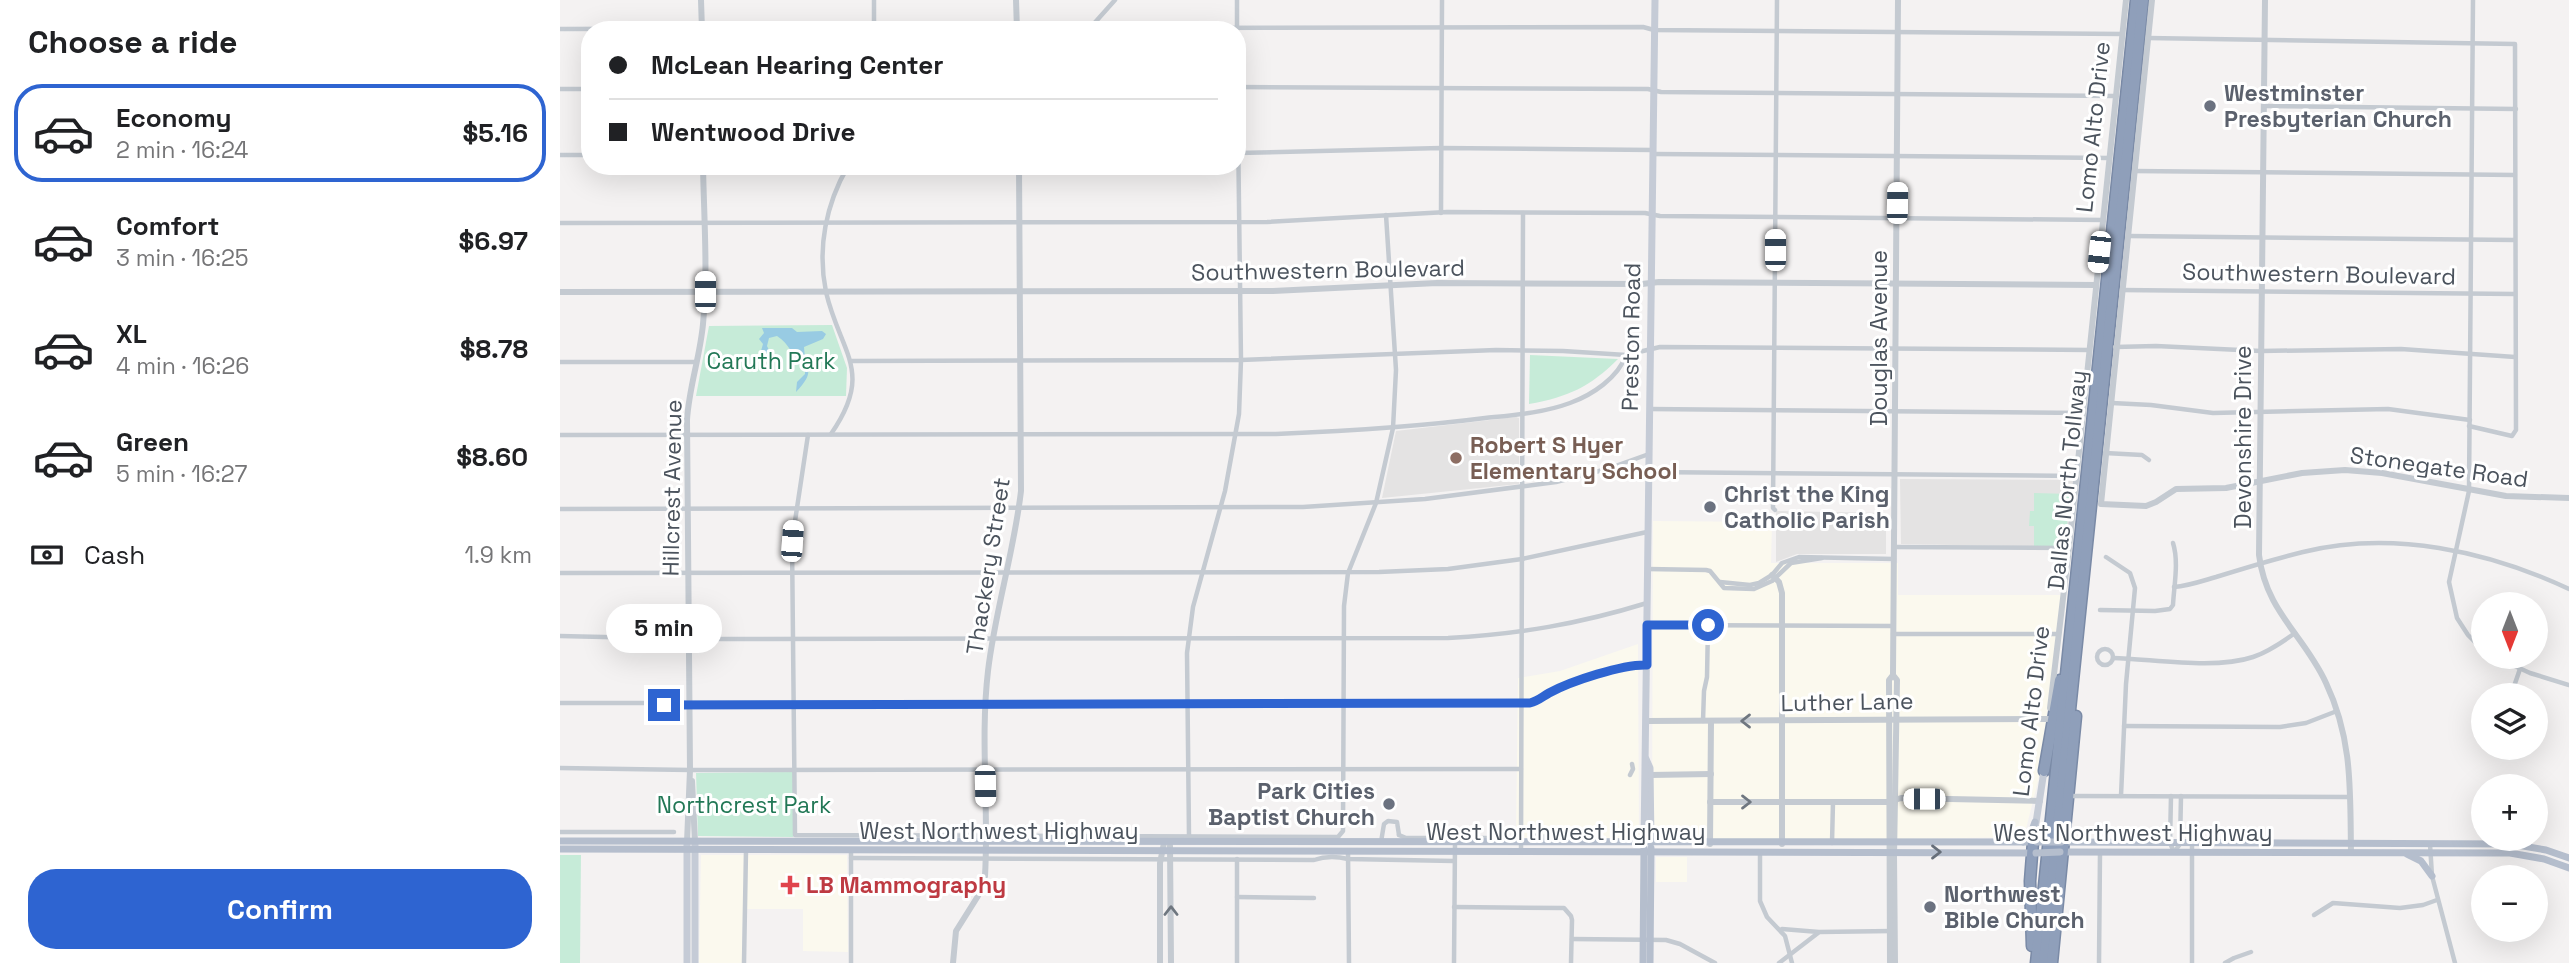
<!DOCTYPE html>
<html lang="en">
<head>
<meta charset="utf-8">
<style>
  :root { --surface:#fff; --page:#f2f2f2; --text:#202124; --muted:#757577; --line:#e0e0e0; --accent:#2e64d1 }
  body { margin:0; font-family:"Space Grotesk",sans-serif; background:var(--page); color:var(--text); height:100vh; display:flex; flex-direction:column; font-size:26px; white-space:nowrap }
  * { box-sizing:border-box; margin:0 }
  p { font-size:23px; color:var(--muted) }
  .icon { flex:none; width:38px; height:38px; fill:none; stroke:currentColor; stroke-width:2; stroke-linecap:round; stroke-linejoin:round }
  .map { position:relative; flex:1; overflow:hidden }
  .sheet { display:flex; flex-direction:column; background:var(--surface); width:560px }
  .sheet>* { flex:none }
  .guide { position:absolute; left:21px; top:21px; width:665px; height:154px; border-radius:28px; box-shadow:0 7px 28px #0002; display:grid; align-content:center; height:154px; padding:0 28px; background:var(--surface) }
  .needle { width:46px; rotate:180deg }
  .controls { position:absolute; left:1911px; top:592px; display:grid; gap:14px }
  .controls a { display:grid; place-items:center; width:77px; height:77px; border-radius:50%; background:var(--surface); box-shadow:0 7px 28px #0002; font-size:35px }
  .end { position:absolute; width:32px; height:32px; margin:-16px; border:9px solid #2e64d1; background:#fff; box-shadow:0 0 0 4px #fff }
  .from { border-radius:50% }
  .bubble { position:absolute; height:49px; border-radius:24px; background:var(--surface); box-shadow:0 7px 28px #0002; font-size:23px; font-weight:800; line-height:49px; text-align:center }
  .car { position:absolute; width:21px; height:42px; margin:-21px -10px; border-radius:9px; box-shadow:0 0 5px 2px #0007; background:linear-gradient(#fff 24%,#345 0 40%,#fff 0 76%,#345 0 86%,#fff 0) }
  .guide b { display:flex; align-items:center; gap:24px; height:66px; font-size:26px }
  .guide b+b { border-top:2px solid var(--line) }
  .guide i { width:18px; height:18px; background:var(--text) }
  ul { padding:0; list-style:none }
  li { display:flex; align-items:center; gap:21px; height:98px; margin:0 14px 10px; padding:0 14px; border:4px solid transparent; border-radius:28px }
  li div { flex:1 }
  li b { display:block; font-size:26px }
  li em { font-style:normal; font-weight:800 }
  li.on { border-color:var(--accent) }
  li>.icon { width:63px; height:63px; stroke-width:1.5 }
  h2 { padding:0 28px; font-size:32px; line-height:84px }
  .pay { display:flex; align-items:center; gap:18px; height:77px; padding:0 28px; font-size:26px }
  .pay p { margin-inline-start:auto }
  .action { display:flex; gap:14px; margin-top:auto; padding:14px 28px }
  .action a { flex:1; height:80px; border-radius:28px; background:var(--accent); color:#fff; font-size:28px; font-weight:800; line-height:80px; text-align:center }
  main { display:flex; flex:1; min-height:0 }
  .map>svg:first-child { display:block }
  .commercial { fill:#fbf9ee }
  .education { fill:#e4e3e3 }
  .green { fill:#c6ebd8 }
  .water { fill:#98cbe3 }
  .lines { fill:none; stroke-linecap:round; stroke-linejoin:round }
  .motorway-casing { stroke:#7a8aa6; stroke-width:13 }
  .minor { stroke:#c4cad1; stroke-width:4.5 }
  .tertiary { stroke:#c4cad1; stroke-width:6 }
  .secondary { stroke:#c5cbd6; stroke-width:7 }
  .primary { stroke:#b5becd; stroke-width:7 }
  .motorway { stroke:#8f9fba; stroke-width:10 }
  .primary-bridge { stroke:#b5becd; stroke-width:7 }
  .oneway { stroke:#6f7780 }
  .oneway2 { stroke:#666e79 }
  .route { stroke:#2e64d1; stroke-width:9 }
  .worship-dot { fill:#6b7280; stroke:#fff; stroke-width:2.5 }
  .education-dot { fill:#8d6e63; stroke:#fff; stroke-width:2.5 }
  .health-dot { fill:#e0444e; stroke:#fff; stroke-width:2.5 }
  .labels { text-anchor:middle; stroke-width:6; stroke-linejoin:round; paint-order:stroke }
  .worship-label { font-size:23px; font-weight:bold; fill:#5b616d; stroke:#fff; text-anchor:start }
  .street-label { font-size:23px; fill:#4b535d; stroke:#fff }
  .park-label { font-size:23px; fill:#227856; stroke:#fff }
  .education-label { font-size:23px; font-weight:bold; fill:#785e54; stroke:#fff; text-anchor:start }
  .health-label { font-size:23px; font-weight:bold; fill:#be3a42; stroke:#fff; text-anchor:start }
</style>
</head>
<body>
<main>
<section class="sheet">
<h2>Choose a ride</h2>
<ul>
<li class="on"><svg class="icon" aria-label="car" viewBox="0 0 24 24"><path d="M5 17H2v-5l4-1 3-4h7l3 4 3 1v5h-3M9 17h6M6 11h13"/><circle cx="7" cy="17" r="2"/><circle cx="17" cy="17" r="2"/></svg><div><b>Economy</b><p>2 min · 16:24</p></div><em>$5.16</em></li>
<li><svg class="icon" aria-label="car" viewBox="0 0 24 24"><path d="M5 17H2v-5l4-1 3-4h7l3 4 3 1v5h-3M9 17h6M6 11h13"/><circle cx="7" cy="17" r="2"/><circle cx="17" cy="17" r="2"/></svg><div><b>Comfort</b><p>3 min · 16:25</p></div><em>$6.97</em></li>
<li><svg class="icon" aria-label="car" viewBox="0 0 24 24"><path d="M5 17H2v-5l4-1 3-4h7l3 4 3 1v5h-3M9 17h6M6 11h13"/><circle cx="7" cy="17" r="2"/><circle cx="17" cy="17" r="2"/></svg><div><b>XL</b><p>4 min · 16:26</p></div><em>$8.78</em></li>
<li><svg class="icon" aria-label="car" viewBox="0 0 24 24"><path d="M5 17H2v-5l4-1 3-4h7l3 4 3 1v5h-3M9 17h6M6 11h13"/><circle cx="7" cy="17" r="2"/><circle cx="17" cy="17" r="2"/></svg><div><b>Green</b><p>5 min · 16:27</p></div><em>$8.60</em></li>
</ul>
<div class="pay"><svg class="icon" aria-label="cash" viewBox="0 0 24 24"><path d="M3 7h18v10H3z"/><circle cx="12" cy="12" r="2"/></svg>Cash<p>1.9 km</p></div>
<div class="action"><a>Confirm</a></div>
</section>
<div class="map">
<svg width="2009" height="963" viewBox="0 0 2009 963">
  <rect width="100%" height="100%" fill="#f4f2f2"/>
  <g class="commercial">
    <path d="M1093 521 1212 522 1211 563H1338V595H1502L1479 777 1464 837 1280 840 1092 839Z"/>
    <path d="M1078 644 1079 838H956L958 678 1000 671Z"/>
    <path d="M141 855H287L288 952 243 951V909H183L182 963H139Z"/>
    <rect x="1096" y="857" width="31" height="25"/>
  </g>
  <g class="education">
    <path d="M956 417 959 418V484L822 498 836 431Z"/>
    <path d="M1340 479 1513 480 1507 547 1341 544Z"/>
    <path d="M1216 511 1326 513V554H1237L1216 562Z"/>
  </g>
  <g class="green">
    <path d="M272 325 287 368 286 396H136L149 326Z"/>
    <path d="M970 355 1058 359C1030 387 1008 397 969 404Z"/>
    <path d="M1474 493 1510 494 1505 548 1474 546V526H1469L1470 511H1474Z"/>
    <path d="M233 772V837L138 836 136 773Z"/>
    <path d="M0 855H21L20 963H0Z"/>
  </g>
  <path class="water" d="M202 328H232L237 332 262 331 266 334 263 339 244 347C245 370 257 370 236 392L237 382 245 374V366C232 357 230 344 217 336L209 338 207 346 210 352 204 353 201 351 203 344 199 339 204 333Z"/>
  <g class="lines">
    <g class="motorway-casing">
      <g id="motorway">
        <path d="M1484 771 1500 680"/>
        <path d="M1472 946 1470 881 1473 842"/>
        <path d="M1476 963 1576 0"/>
        <path d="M1484 963 1583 0"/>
        <path d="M1492 963 1516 716"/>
      </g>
    </g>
    <g class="minor">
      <path d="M314 0V30"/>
      <path d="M677 0V27"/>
      <path d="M1913 0 1909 491 1889 582 1897 618 1908 635 1923 650"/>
      <path d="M530 28 555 0"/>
      <path d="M0 29 1083 27 1094 30 1563 34"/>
      <path d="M1588 38 1955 44 1956 430 1952 436 1909 426"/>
      <path d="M677 87 1088 89 1101 92 1555 96"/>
      <path d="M0 89H30"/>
      <path d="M1704 106 1956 109"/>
      <path d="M678 153 881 148 1093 150"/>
      <path d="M1094 154 1549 158"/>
      <path d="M0 155H30"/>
      <path d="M1574 171 1955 175"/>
      <path d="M881 213 882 0"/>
      <path d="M0 223 707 222 887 212 1085 213 1100 216 1543 220"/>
      <path d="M1568 236 1955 240"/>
      <path d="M1562 290 1955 294"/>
      <path d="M1555 347 1596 346 1701 351 1841 349 1955 357"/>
      <path d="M291 361 681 360 936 350 1003 351 1066 355 1100 347 1529 350"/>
      <path d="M0 362H135"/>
      <path d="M1552 403 1591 405 1653 413 1828 409 1910 420"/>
      <path d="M1090 409 1523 413"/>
      <path d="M271 434C315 371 280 353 266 292 257 248 266 204 288 166"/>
      <path d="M0 435 716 434C786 431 856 427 925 418 954 415 983 413 1010 403 1032 395 1058 378 1066 355"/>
      <path d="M248 435 232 541 235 835 778 837 783 831 784 606 788 573 816 503 833 428 836 370 826 215"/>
      <path d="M1545 453 1582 455 1589 460"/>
      <path d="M1089 472 1516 476"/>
      <path d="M0 509 743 507 865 499 996 482 1047 469 1089 454"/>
      <path d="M1215 510 1213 508 1217 0"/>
      <path d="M1334 547 1509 548"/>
      <path d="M1546 557 1570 573 1575 588 1566 684 1561 796"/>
      <path d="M1088 569 1146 570 1150 571 1164 588 1194 589 1212 581 1231 563 1262 558"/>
      <path d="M0 573 819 572 888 569 962 559 1087 532"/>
      <path d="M1160 582 1190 585 1199 583 1212 575 1222 563 1239 557 1334 559"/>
      <path d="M1614 587C1628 586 1642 581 1656 577 1685 568 1714 559 1743 552 1832 530 1928 551 2009 589"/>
      <path d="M1540 610 1595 611 1610 609 1613 605C1614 585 1619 562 1613 543"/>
      <path d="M1087 625 1333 626"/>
      <path d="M1333 634H1499"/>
      <path d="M0 636 129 639 888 638C959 634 1019 624 1087 603"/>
      <circle cx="1545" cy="657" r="8"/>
      <path d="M1933 656 1970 673 2009 685"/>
      <path d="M1553 658C1593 659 1655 670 1693 657 1708 652 1721 643 1735 633"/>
      <path d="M1951 695 1960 669"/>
      <path d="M0 703H970C978 701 982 697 989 693 1011 681 1062 664 1087 665"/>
      <path d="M1143 721 1144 691 1147 677 1148 625"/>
      <path d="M1564 726 1720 727 1746 723 1777 711"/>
      <path d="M0 768 130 770 961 769"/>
      <path d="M1070 775 1073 769 1072 764"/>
      <path d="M1513 796 1790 797"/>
      <path d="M1611 796 1610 843 1614 852"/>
      <path d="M0 832H114"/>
      <path d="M839 835 846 838H953L963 830H971L975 837 1014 835"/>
      <path d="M629 836 627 653 633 607 665 491 679 414 681 360 677 48"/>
      <path d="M821 842 824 824 828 821 837 822 839 835"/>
      <path d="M1272 843 1273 802"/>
      <path d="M1870 844 1872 876 1895 963"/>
      <path d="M291 851V963"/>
      <path d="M788 851 789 963"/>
      <path d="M1615 851 1620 844 1621 796"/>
      <path d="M961 852 963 213"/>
      <path d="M1200 853V901L1207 917 1225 936 1232 963"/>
      <path d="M291 858 754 860C765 856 776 856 788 859L894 861"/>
      <path d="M677 897 754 898"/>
      <path d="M894 907 1004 908 1011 916 1012 920 1011 963"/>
      <path d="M1754 915 1773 903 1840 908 1863 905 1877 900"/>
      <path d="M1222 929 1259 932 1332 931"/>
      <path d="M1012 939 1106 940 1120 944 1155 963"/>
      <path d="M184 963 186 850"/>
      <path d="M677 963V859"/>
      <path d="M894 963 895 843"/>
      <path d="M1219 963 1258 933"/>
      <path d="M1539 963 1540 852"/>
      <path d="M1632 963V844"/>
      <path d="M1665 963 1674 958 1691 952"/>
    </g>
    <g class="tertiary">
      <path d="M141 0 142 30"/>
      <path d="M456 0 457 30"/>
      <path d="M1592 0 1541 504 1586 506 1596 502 1616 489 1666 488 1742 473 1785 470 1822 473 1946 496 2009 498"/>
      <path d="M1705 0 1699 555C1706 612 1744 635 1766 683 1793 740 1790 791 1791 853"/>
      <path d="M0 292 713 291 877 283 1082 284 1099 282 1536 285"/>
      <path d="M1212 575 1219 582 1222 593V844"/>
      <path d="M1333 675 1337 680 1334 856 1335 963"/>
      <path d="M1490 708 1509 548 1566 0"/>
      <path d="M1087 721 1489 719"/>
      <path d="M1090 775 1151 774"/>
      <path d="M132 781 135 842"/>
      <path d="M1150 802H1329L1341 798 1480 801"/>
      <path d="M127 842 130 770 127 420C129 387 140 357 143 324 148 272 144 219 143 166"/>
      <path d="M1150 844 1151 721"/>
      <path d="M610 846 611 963"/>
      <path d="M393 963 396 931 418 896 425 876C429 808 420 739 428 671 435 611 454 552 461 491L459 166"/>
      <path d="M600 963V863L604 843"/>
      <path d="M1330 963 1329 680 1333 675 1338 0"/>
    </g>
    <g class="secondary">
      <path d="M1086 759 1090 768 1091 843"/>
      <path d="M1473 842 1484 771"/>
      <path d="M1084 843 1095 0"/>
      <path d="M127 963V842"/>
      <path d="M135 963V842"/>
    </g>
    <g class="primary">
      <path d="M0 841 1476 842"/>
      <path d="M1463 842 1471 833 1475 822"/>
      <path d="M1501 842 1951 844 1986 850 2009 858"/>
      <path d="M0 849 1475 853"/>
      <path d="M1500 852 1950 853 1984 859 2009 868"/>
      <path d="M1847 854 1861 861 1872 876"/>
      <path d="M1083 963 1084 848"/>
      <path d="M1090 963 1091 848"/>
    </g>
    <use href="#motorway" class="motorway"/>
    <g class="primary-bridge">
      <path d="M1477 842H1501"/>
      <path d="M1476 853 1500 852"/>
    </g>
  </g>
  <defs><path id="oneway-chevron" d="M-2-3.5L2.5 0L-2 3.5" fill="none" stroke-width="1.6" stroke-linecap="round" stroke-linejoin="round" transform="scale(1.75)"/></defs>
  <g class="oneway">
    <use href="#oneway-chevron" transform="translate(1186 721) rotate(180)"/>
    <use href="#oneway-chevron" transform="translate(1186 802)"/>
    <use href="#oneway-chevron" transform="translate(611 911) rotate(-90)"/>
  </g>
  <use class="oneway2" href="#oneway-chevron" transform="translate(1376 852)"/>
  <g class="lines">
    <path class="route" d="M104 705 970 703C978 701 982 697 989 693 1011 681 1063 664 1087 665V625H1148"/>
  </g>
  <g class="worship-dot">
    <circle cx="1650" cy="106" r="7"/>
    <circle cx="1150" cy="507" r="7"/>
    <circle cx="829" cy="804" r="7"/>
    <circle cx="1370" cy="907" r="7"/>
  </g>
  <circle class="education-dot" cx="896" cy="458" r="7"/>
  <path class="health-dot" d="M226.5 874.5h7v7h7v7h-7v7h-7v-7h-7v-7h7z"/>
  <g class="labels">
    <g class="worship-label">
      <text x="1664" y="101">Westminster<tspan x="1664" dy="26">Presbyterian Church</tspan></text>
      <text x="1164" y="502">Christ the King<tspan x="1164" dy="26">Catholic Parish</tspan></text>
      <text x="815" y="799" text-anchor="end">Park Cities<tspan x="815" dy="26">Baptist Church</tspan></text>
      <text x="1384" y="902">Northwest<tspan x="1384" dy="26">Bible Church</tspan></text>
    </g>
    <g class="street-label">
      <text transform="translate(1533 127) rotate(-84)" y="8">Lomo Alto Drive</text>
      <text transform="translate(768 270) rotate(-1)" y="8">Southwestern Boulevard</text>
      <text transform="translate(1759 274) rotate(1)" y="8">Southwestern Boulevard</text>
      <text transform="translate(1071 337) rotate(-89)" y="8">Preston Road</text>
      <text transform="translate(1319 338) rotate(-90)" y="8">Douglas Avenue</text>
      <text transform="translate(1683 437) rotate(-90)" y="8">Devonshire Drive</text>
      <text transform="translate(1879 467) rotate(8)" y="8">Stonegate Road</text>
      <text transform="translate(1507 480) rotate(-84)" y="8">Dallas North Tollway</text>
      <text transform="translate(112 488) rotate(-89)" y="8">Hillcrest Avenue</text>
      <text transform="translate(428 566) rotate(-81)" y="8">Thackery Street</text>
      <text transform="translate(1287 702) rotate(-1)" y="8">Luther Lane</text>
      <text transform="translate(1471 711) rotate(-83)" y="8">Lomo Alto Drive</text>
      <text x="439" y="839">West Northwest Highway</text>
      <text x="1006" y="840">West Northwest Highway</text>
      <text x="1573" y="841">West Northwest Highway</text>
    </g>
    <g class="park-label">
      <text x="211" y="369">Caruth Park</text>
      <text x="184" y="813">Northcrest Park</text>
    </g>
    <g class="education-label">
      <text x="910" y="453">Robert S Hyer<tspan x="910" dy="26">Elementary School</tspan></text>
    </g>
    <g class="health-label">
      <text x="246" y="893">LB Mammography</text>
    </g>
  </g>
</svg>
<div class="controls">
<a><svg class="needle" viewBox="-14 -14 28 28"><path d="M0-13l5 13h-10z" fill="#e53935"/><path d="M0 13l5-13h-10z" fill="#757577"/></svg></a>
<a><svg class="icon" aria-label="layers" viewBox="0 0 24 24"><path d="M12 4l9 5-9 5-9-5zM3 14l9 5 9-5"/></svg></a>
<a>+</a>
<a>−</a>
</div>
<i class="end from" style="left:1148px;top:625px"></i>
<i class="end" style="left:104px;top:705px"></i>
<div class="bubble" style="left:46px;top:604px;width:116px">5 min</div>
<i class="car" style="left:1337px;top:203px;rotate:1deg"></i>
<i class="car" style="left:1215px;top:250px;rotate:0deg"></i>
<i class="car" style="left:1539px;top:252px;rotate:186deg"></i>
<i class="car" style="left:145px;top:292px;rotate:0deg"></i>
<i class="car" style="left:232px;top:541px;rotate:4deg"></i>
<i class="car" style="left:425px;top:786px;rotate:179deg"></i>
<i class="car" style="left:1364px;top:799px;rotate:270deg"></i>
<div class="guide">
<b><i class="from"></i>McLean Hearing Center</b>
<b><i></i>Wentwood Drive</b>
</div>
</div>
</main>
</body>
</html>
